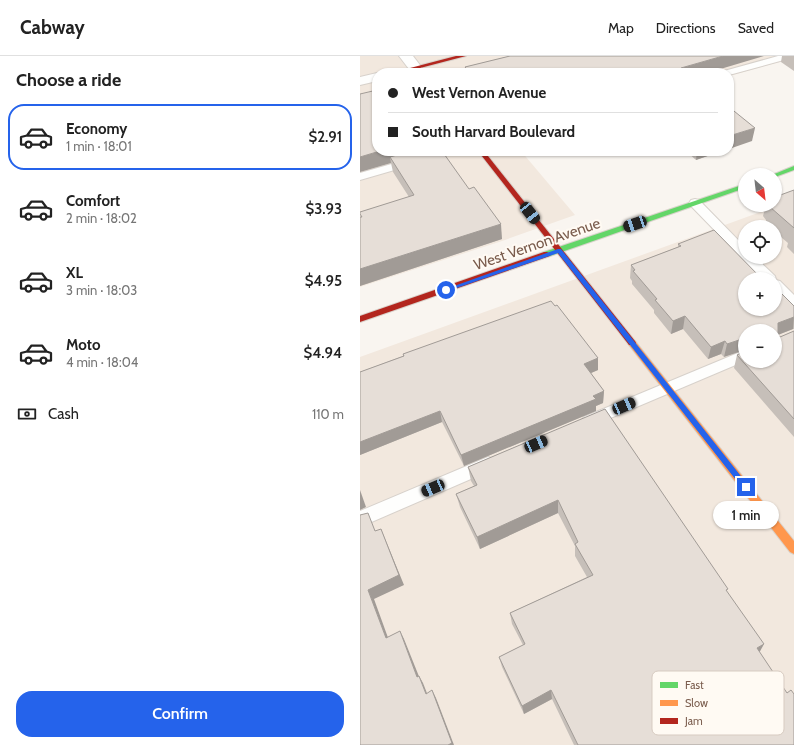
<!DOCTYPE html>
<html lang="en">
<head>
<meta charset="utf-8">
<style>
  :root { --surface:#fff; --page:#f2f2f2; --text:#222; --muted:#767676; --line:#e0e0e0; --accent:#2563eb }
  body { margin:0; font-family:Cabin,sans-serif; background:var(--page); color:var(--text); height:100vh; display:flex; flex-direction:column; font-size:15px; white-space:nowrap }
  * { box-sizing:border-box; margin:0 }
  p { font-size:13px; color:var(--muted) }
  .icon { flex:none; width:22px; height:22px; fill:none; stroke:currentColor; stroke-width:2; stroke-linecap:round; stroke-linejoin:round }
  .map { position:relative; flex:1; overflow:hidden }
  .side { display:flex; flex-direction:column; background:var(--surface); width:360px }
  .side>* { flex:none }
  .hud { position:absolute; left:12px; top:12px; width:362px; height:88px; border-radius:16px; box-shadow:0 1px 3px #0004; display:grid; align-content:center; height:88px; padding:0 16px; background:var(--surface) }
  .needle { width:26px; rotate:152deg }
  .fabs { position:absolute; left:378px; top:112px; display:grid; gap:8px }
  .fabs a { display:grid; place-items:center; width:44px; height:44px; border-radius:50%; background:var(--surface); box-shadow:0 1px 3px #0004; font-size:20px }
  .end { position:absolute; width:18px; height:18px; margin:-9px; border:5px solid #2563eb; background:#fff; box-shadow:0 0 0 2px #fff }
  .from { border-radius:50% }
  .bubble { position:absolute; height:28px; border-radius:14px; background:var(--surface); box-shadow:0 1px 3px #0004; font-size:13px; font-weight:600; line-height:28px; text-align:center }
  .car { position:absolute; width:12px; height:24px; margin:-12px -6px; border-radius:5px; box-shadow:0 0 3px 1px #0007; background:linear-gradient(#222 24%,#8ab4d8 0 40%,#222 0 76%,#8ab4d8 0 86%,#222 0) }
  .hud b { display:flex; align-items:center; gap:14px; height:38px; font-size:15px }
  .hud b+b { border-top:1px solid var(--line) }
  .hud i { width:10px; height:10px; background:var(--text) }
  ul { padding:0; list-style:none }
  li { display:flex; align-items:center; gap:12px; height:66px; margin:0 8px 6px; padding:0 8px; border:2px solid transparent; border-radius:16px }
  li div { flex:1 }
  li b { display:block; font-size:15px }
  li em { font-style:normal; font-weight:600 }
  li.active { border-color:var(--accent) }
  li>.icon { width:36px; height:36px; stroke-width:1.5 }
  h2 { padding:0 16px; font-size:18px; line-height:48px }
  .pay { display:flex; align-items:center; gap:10px; height:44px; padding:0 16px; font-size:15px }
  .pay p { margin-inline-start:auto }
  .action { display:flex; gap:8px; margin-top:auto; padding:8px 16px }
  .action a { flex:1; height:46px; border-radius:16px; background:var(--accent); color:#fff; font-size:16px; font-weight:600; line-height:46px; text-align:center }
  header { display:flex; align-items:center; gap:24px; box-sizing:border-box; height:56px; padding:0 20px; background:var(--surface); border-bottom:1px solid var(--line) }
  header strong { font-size:19px }
  nav { display:flex; gap:22px; margin-inline-start:auto; font-size:14px }
  main { display:flex; flex:1; min-height:0 }
  .map>svg:first-child { display:block }
  .residential { fill:#f2e8de; fill-rule:evenodd }
  .lines { fill:none; stroke-linecap:round; stroke-linejoin:round }
  .lane-casing { stroke:#d7d1cb; stroke-width:2 }
  .street-casing { stroke:#d7d1cb; stroke-width:2 }
  .fast-casing { stroke:#d9d2cb; stroke-width:2 }
  .slow-casing { stroke:#d9d2cb; stroke-width:2 }
  .jam-casing { stroke:#d9d2cb; stroke-width:2 }
  .lane { fill:#fefefd; fill-rule:evenodd }
  .street { fill:#fefefd; fill-rule:evenodd }
  .fast { fill:#63d668; fill-rule:evenodd }
  .slow { fill:#ff974d; fill-rule:evenodd }
  .jam { fill:#b3261e; fill-rule:evenodd }
  .wall { fill:#c6bfb9 }
  .shaded-wall { fill:#a19b96 }
  .building { fill:#e6ded7; stroke:#a19b96 }
  .route { fill:#2563eb }
  .labels { text-anchor:middle; stroke-width:4; stroke-linejoin:round; paint-order:stroke }
  .street-label { font-size:15px; fill:#7a5c4d; stroke:#fffaf3 }
  .key { fill:#fffaf3; stroke:#d7cbc1; stroke-width:1 }
  .key-label { font-size:11px; fill:#7a5c4d }
</style>
</head>
<body>
<header>
<strong>Cabway</strong>
<nav><a>Map</a><a>Directions</a><a>Saved</a></nav>
</header>
<main>
<section class="side">
<h2>Choose a ride</h2>
<ul>
<li class="active"><svg class="icon" aria-label="car" viewBox="0 0 24 24"><path d="M5 17H2v-5l4-1 3-4h7l3 4 3 1v5h-3M9 17h6M6 11h13"/><circle cx="7" cy="17" r="2"/><circle cx="17" cy="17" r="2"/></svg><div><b>Economy</b><p>1 min · 18:01</p></div><em>$2.91</em></li>
<li><svg class="icon" aria-label="car" viewBox="0 0 24 24"><path d="M5 17H2v-5l4-1 3-4h7l3 4 3 1v5h-3M9 17h6M6 11h13"/><circle cx="7" cy="17" r="2"/><circle cx="17" cy="17" r="2"/></svg><div><b>Comfort</b><p>2 min · 18:02</p></div><em>$3.93</em></li>
<li><svg class="icon" aria-label="car" viewBox="0 0 24 24"><path d="M5 17H2v-5l4-1 3-4h7l3 4 3 1v5h-3M9 17h6M6 11h13"/><circle cx="7" cy="17" r="2"/><circle cx="17" cy="17" r="2"/></svg><div><b>XL</b><p>3 min · 18:03</p></div><em>$4.95</em></li>
<li><svg class="icon" aria-label="car" viewBox="0 0 24 24"><path d="M5 17H2v-5l4-1 3-4h7l3 4 3 1v5h-3M9 17h6M6 11h13"/><circle cx="7" cy="17" r="2"/><circle cx="17" cy="17" r="2"/></svg><div><b>Moto</b><p>4 min · 18:04</p></div><em>$4.94</em></li>
</ul>
<div class="pay"><svg class="icon" aria-label="cash" viewBox="0 0 24 24"><path d="M3 7h18v10H3z"/><circle cx="12" cy="12" r="2"/></svg>Cash<p>110 m</p></div>
<div class="action"><a>Confirm</a></div>
</section>
<div class="map">
<svg width="434" height="689" viewBox="0 0 434 689">
  <rect width="100%" height="100%" fill="#f9f5f0"/>
  <g class="residential">
    <path d="M0 0H434V2L369 20V17H17V95H161L215 159 142 185 0 231Z"/>
    <path d="M434 144V689H0V301ZM385 171H415V201H385ZM385 223H415V253H385ZM385 275H415V305H385Z"/>
  </g>
  <g class="lines">
    <g class="lane-casing">
      <g id="lane">
        <path d="M418 0H433L431 2 369 19V17H362L364 15Z"/>
        <path d="M77 95H94L93 97 0 124V117Z"/>
        <path d="M335 143 339 144 385 191V201H395L415 220 416 224 420 225 434 239V252L429 250 415 236V223H402L331 150 329 147 331 144Z"/>
        <path d="M385 294V305L234 369 229 371 224 369 221 365 224 361Z"/>
        <path d="M128 401 134 403 136 408 134 413 0 471V455Z"/>
      </g>
    </g>
    <g class="street-casing">
      <g id="street">
        <path d="M39 0H53L66 17H52Z"/>
        <path d="M17 17V25L0 29V21Z"/>
      </g>
    </g>
    <g class="fast-casing">
      <g id="fast">
        <path d="M434 110V114L415 121V119H412Z"/>
        <path d="M385 128V132L190 200H187L183 198 184 196Z"/>
      </g>
    </g>
    <g class="slow-casing">
      <path id="slow" d="M272 284 275 285 434 485V498L430 496 269 289 268 287Z"/>
    </g>
    <g class="jam-casing">
      <g id="jam">
        <path d="M96 0H106L41 17H31Z"/>
        <path d="M118 95H124L275 285 276 287 275 289H269Z"/>
        <path d="M184 196H187L191 198 190 200 0 266V260Z"/>
      </g>
    </g>
    <use href="#lane" class="lane"/>
    <use href="#street" class="street"/>
    <use href="#fast" class="fast"/>
    <use href="#slow" class="slow"/>
    <use href="#jam" class="jam"/>
  </g>
  <g class="wall">
    <path d="M150 0 347 17H106L105 11Z"/>
    <path d="M422 0H434V15L421 6Z"/>
    <path d="M17 95H82L142 183 0 230V161H1L0 156 49 141 33 116 31 107Z"/>
    <path d="M326 95H362L336 104Z"/>
    <path d="M434 134V198L427 191 428 187 415 176V171H410L406 167V164L403 160 406 149H415Z"/>
    <path d="M318 188 434 250V273H433L418 279 420 281 434 275V381L374 312 377 299 415 305 385 275 364 301 361 298 348 303 323 273 311 278 294 257V254L272 228V225L270 222 271 209 318 191Z"/>
    <path d="M195 250 238 302V314L231 317 244 335 243 347 236 350V355L104 410 82 366 0 399V316L43 300V298Z"/>
    <path d="M245 353 367 536 399 596 434 689H214L192 643 164 658 142 611 139 601 163 589 152 568 150 557 227 521 215 500V490L198 457 120 493 100 451 96 438 114 430 111 425 108 411Z"/>
  </g>
  <g class="shaded-wall">
    <path d="M363 0H404L347 17H320L321 12Z"/>
    <path d="M252 13 251 17H247Z"/>
    <path d="M395 72 392 85 369 93V80Z"/>
    <path d="M20 95H72L30 101 31 107 0 116V101Z"/>
    <path d="M337 95H362L336 104Z"/>
    <path d="M141 168 142 183 0 230V213Z"/>
    <path d="M325 260 323 273 311 278 313 265Z"/>
    <path d="M434 261 433 273 415 280 418 267Z"/>
    <path d="M385 282V294L364 301 367 288Z"/>
    <path d="M365 285 361 298 348 303 351 291Z"/>
    <path d="M238 302V314L224 320V308Z"/>
    <path d="M244 335 243 347 236 350V355L104 410 101 399Z"/>
    <path d="M80 355 82 366 0 399V386Z"/>
    <path d="M0 434 6 451 0 454Z"/>
    <path d="M198 444V457L120 493 117 481Z"/>
    <path d="M21 473 44 529 14 543 31 590 26 582 8 534Z"/>
    <path d="M40 575 44 583 62 628 57 621Z"/>
    <path d="M404 588 398 599 397 592Z"/>
    <path d="M59 620 63 627 70 645 66 638Z"/>
    <path d="M72 634 76 642 94 689H88Z"/>
    <path d="M191 634 192 643 164 658 162 650Z"/>
  </g>
  <g class="building">
    <path d="M150 0H363L321 12 327 17H256L252 13 247 17H110L105 11Z"/>
    <path d="M17 34V95H20L0 101V38Z"/>
    <path d="M369 51 395 72 369 80Z"/>
    <path d="M51 95H82L109 133 114 131 141 168 0 213V161H2L0 158V156L54 139 30 101Z"/>
    <path d="M434 134V172L410 151 413 149H415V141Z"/>
    <path d="M354 174 402 223H385V253H415V236L416 237 419 235 434 250V261L418 267V279L420 281 434 275V363L377 299 385 295V305H415V275H385V282L367 288 365 285 351 291 325 260 313 265 295 244 297 243 273 215 275 214 271 209 321 190 318 188Z"/>
    <path d="M191 245 195 250 197 249 238 302 224 308 244 335 233 340 236 343 101 399 80 355 0 386V316L44 300 43 298Z"/>
    <path d="M245 353 368 533 366 534 404 588 397 592 427 637 431 634 434 638V689H218L191 634 162 650 139 601 165 588 150 557 233 519 215 488 218 486 198 444 117 481 96 438 117 429 108 411Z"/>
    <path d="M8 457 15 475 21 473 39 519 8 534 26 582 40 575 57 621 59 620 66 638 72 634 92 687 88 689H0V459Z"/>
  </g>
  <path class="route" d="M198 193H201L388 429V433H383L198 197 88 235 83 234Z"/>
  <g class="labels">
    <g class="street-label">
      <text transform="translate(177 188) rotate(-19)" y="5">West Vernon Avenue</text>
    </g>
  </g>
  <rect x="292" y="615" width="132" height="64" rx="6" class="key"/>
  <rect x="300" y="626" width="18" height="6" fill="#63d668"/>
  <rect x="300" y="644" width="18" height="6" fill="#ff974d"/>
  <rect x="300" y="662" width="18" height="6" fill="#b3261e"/>
  <g class="key-label">
    <text x="325" y="633">Fast</text>
    <text x="325" y="651">Slow</text>
    <text x="325" y="669">Jam</text>
  </g>
</svg>
<div class="fabs">
<a><svg class="needle" viewBox="-14 -14 28 28"><path d="M0-13l5 13h-10z" fill="#e53935"/><path d="M0 13l5-13h-10z" fill="#767676"/></svg></a>
<a><svg class="icon" aria-label="locate" viewBox="0 0 24 24"><circle cx="12" cy="12" r="6"/><path d="M12 2v4M12 18v4M2 12h4M18 12h4"/></svg></a>
<a>+</a>
<a>−</a>
</div>
<i class="end from" style="left:86px;top:234px"></i>
<i class="end" style="left:386px;top:431px"></i>
<div class="bubble" style="left:353px;top:445px;width:66px">1 min</div>
<i class="car" style="left:170px;top:157px;rotate:142deg"></i>
<i class="car" style="left:275px;top:168px;rotate:251deg"></i>
<i class="car" style="left:264px;top:350px;rotate:67deg"></i>
<i class="car" style="left:176px;top:388px;rotate:67deg"></i>
<i class="car" style="left:73px;top:432px;rotate:247deg"></i>
<div class="hud">
<b><i class="from"></i>West Vernon Avenue</b>
<b><i></i>South Harvard Boulevard</b>
</div>
</div>
</main>
</body>
</html>
